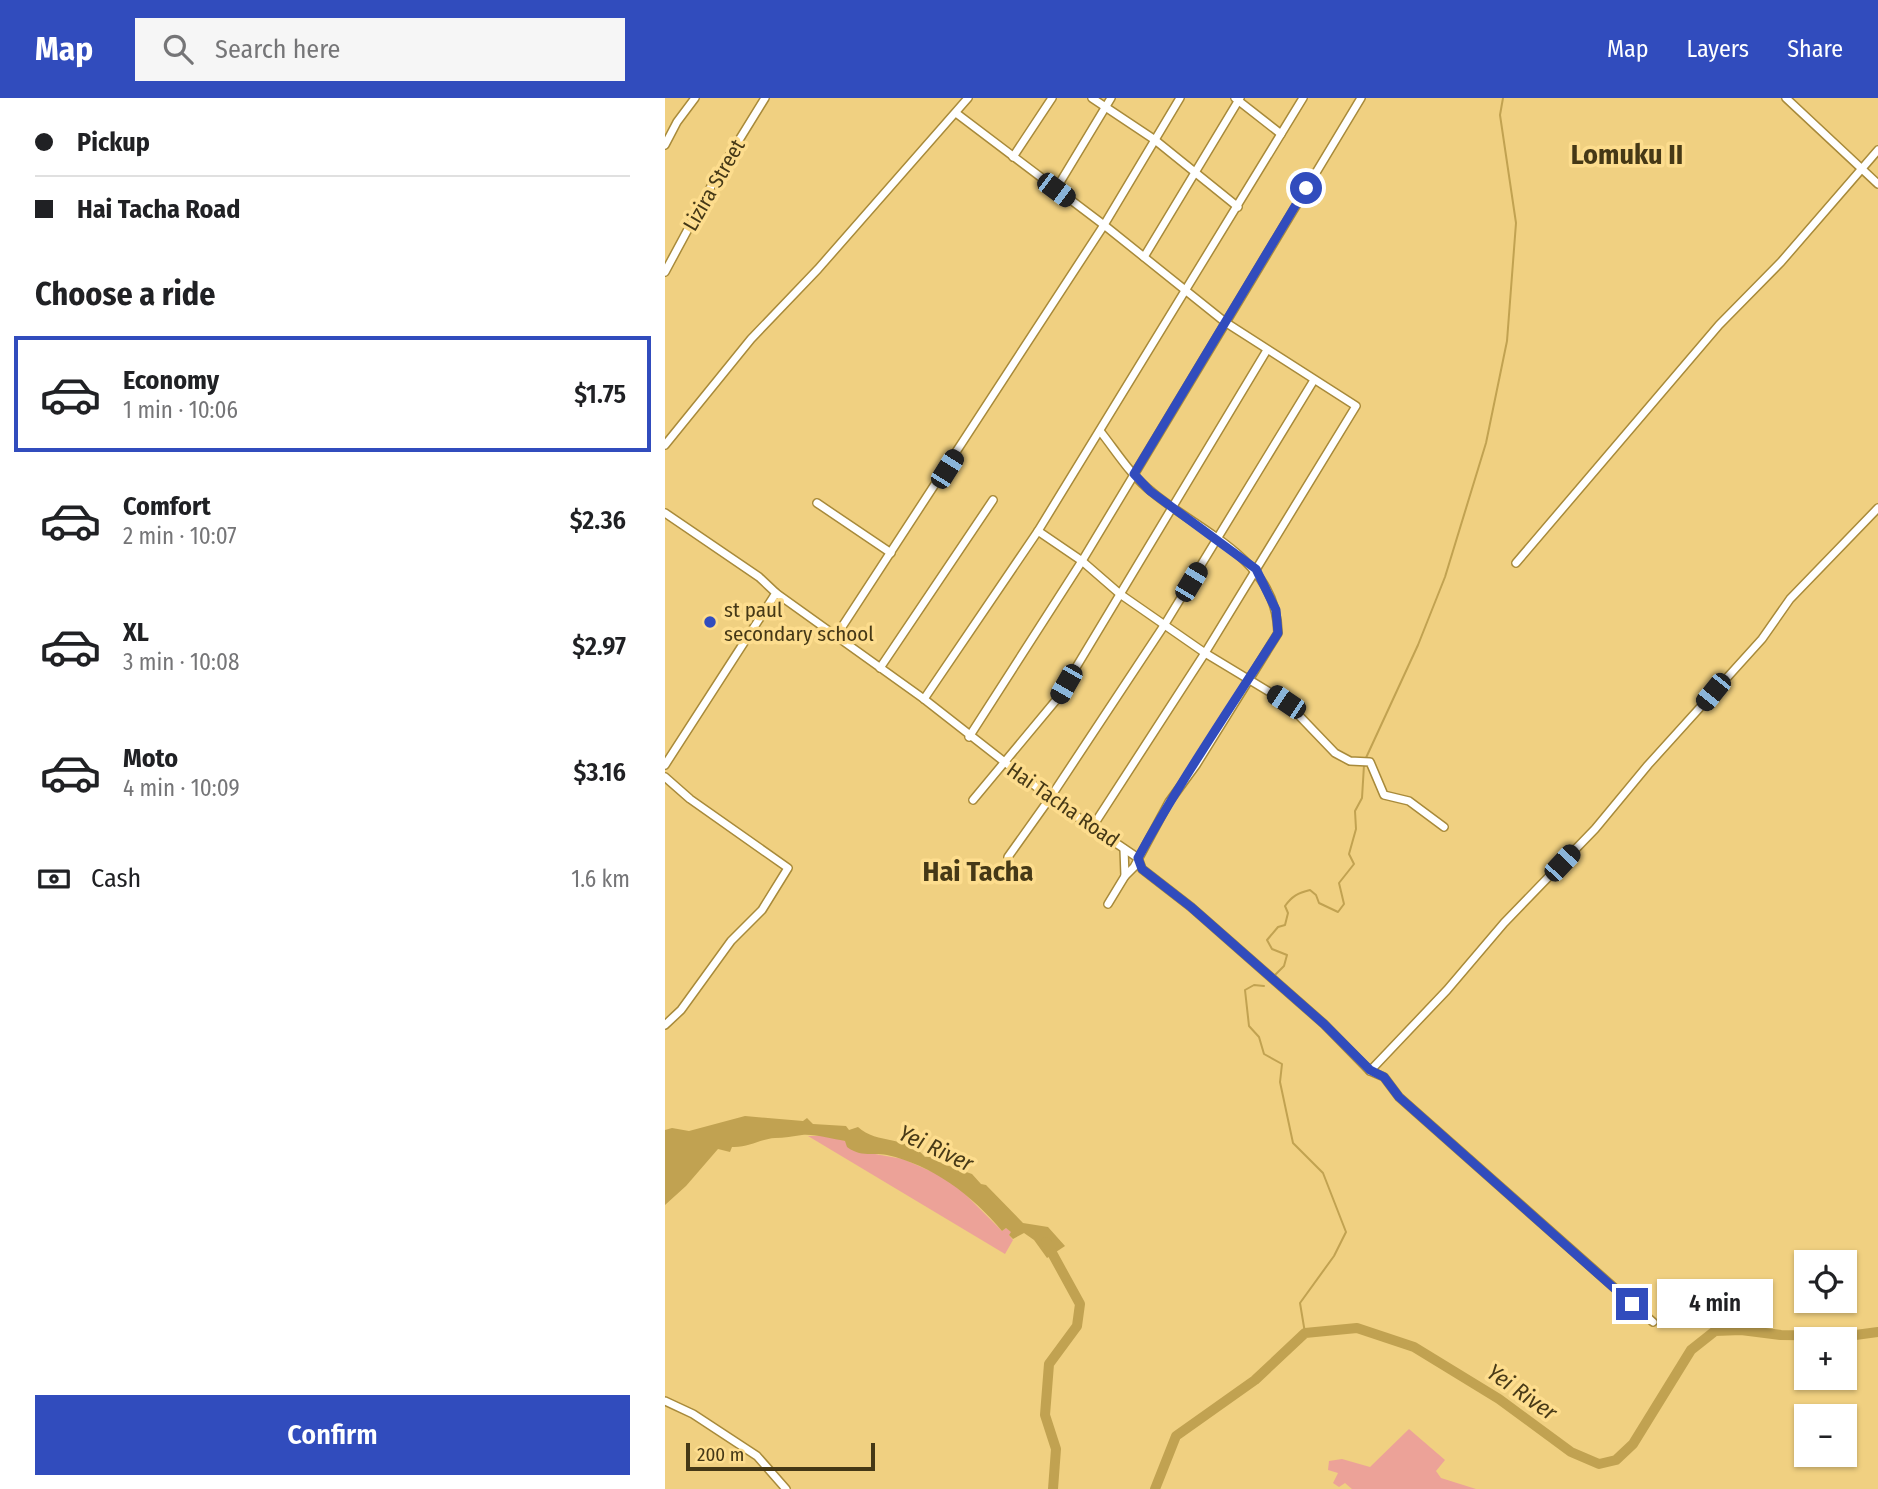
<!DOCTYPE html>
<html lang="en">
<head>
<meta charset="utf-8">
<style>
  :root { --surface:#fff; --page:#f6f6f6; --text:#202124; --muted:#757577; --line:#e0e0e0; --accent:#314cbd }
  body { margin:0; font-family:"Fira Sans Condensed",sans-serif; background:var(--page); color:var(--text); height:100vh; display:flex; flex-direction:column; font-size:26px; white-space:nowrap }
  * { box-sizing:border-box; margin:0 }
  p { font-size:23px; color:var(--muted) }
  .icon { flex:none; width:38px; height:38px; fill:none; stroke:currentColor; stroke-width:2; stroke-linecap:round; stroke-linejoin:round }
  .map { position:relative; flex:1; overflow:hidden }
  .panel { display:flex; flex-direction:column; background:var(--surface); width:665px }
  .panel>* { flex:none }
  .hud { display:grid; align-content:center; height:154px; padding:0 35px; background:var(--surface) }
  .tools { position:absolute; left:1129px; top:1152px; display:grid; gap:14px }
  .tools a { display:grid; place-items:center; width:63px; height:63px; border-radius:0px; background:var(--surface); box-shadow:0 2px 5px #0004; font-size:35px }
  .scale { position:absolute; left:21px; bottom:18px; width:189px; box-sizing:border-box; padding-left:7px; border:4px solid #453816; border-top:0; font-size:19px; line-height:24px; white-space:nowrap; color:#453816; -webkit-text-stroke:5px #fddd8e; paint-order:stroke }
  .end { position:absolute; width:32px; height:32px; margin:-16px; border:9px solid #314cbd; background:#fff; box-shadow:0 0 0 4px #fff }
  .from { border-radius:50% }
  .bubble { position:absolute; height:49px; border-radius:0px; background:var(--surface); box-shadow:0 2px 5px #0004; font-size:23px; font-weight:600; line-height:49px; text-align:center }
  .car { position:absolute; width:21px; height:42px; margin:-21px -10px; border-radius:9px; box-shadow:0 0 5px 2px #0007; background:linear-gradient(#222 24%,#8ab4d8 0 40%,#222 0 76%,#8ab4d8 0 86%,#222 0) }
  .hud b { display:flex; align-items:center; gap:24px; height:66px; font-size:26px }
  .hud b+b { border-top:2px solid var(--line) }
  .hud i { width:18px; height:18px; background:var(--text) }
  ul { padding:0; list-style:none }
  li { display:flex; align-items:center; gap:21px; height:116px; margin:0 14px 10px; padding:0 21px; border:4px solid transparent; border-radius:0px }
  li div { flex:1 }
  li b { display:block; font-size:26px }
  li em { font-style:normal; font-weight:600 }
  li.on { border-color:var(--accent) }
  li>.icon { width:63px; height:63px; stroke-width:1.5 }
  h2 { padding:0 35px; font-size:32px; line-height:84px }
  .pay { display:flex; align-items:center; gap:18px; height:77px; padding:0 35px; font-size:26px }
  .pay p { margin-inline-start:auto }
  .action { display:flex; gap:14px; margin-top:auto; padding:14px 35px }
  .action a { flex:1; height:80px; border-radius:0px; background:var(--accent); color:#fff; font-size:28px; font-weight:600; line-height:80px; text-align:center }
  header { display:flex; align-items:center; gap:42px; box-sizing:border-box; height:98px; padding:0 35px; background:var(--accent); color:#fff }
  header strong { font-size:33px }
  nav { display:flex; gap:38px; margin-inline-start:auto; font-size:24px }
  .search { width:490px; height:63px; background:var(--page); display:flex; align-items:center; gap:18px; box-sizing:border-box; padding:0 24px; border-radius:0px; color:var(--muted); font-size:26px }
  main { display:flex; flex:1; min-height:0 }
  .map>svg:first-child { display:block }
  .green { fill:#eca298 }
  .water { fill:#c1a251 }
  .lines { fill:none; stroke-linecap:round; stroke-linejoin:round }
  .stream { stroke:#c1a251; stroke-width:2 }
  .river { stroke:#c1a251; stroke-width:10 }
  .minor-casing { stroke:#a88a3a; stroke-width:10 }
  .minor { stroke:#fff; stroke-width:7 }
  .route { stroke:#314cbd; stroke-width:9 }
  .poi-dot { fill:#314cbd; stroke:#fddd8e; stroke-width:2.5 }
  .labels { text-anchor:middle; stroke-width:7; stroke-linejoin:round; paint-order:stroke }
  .street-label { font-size:21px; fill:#453816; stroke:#fddd8e }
  .poi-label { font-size:21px; fill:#453816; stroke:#fddd8e; text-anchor:start }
  .water-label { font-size:23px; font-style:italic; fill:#483a17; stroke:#fddd8e }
  .district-label { font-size:28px; font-weight:bold; fill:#453816; stroke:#fddd8e }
</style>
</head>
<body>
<header>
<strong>Map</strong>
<div class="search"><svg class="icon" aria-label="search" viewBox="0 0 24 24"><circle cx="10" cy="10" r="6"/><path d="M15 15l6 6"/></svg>Search here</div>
<nav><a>Map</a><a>Layers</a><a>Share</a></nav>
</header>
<main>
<section class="panel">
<div class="hud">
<b><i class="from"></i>Pickup</b>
<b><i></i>Hai Tacha Road</b>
</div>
<h2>Choose a ride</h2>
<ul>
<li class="on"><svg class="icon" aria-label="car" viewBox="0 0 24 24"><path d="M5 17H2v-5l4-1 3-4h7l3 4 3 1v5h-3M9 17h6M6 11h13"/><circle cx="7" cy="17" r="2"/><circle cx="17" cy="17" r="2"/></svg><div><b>Economy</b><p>1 min · 10:06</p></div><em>$1.75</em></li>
<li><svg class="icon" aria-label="car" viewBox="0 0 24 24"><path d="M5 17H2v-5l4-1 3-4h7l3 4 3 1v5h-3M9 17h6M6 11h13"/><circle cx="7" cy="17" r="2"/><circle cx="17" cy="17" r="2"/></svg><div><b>Comfort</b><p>2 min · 10:07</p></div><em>$2.36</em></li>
<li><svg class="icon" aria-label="car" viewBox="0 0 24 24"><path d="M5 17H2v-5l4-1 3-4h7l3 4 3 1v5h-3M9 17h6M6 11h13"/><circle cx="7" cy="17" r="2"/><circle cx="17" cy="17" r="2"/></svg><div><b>XL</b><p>3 min · 10:08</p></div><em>$2.97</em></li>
<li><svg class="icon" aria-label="car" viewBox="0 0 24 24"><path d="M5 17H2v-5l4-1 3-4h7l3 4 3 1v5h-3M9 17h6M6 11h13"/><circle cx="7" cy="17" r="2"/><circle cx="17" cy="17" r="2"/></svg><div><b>Moto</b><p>4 min · 10:09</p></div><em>$3.16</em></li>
</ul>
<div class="pay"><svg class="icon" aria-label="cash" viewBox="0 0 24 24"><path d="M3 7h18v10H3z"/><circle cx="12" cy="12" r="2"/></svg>Cash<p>1.6 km</p></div>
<div class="action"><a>Confirm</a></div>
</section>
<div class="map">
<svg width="1213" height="1391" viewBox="0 0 1213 1391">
  <rect width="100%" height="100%" fill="#f0d081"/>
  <g class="green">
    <path d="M143 1038H168L210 1056 238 1061 272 1076 292 1088 337 1133 341 1130 347 1134 344 1137 348 1142 340 1156Z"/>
    <path d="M744 1331 780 1362 771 1373 776 1380 811 1391H687L680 1385 674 1389 668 1385 673 1375 663 1372 664 1363 677 1361 705 1369Z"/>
  </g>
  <path class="water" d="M80 1018 138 1023 142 1020 148 1026 181 1028 184 1032 193 1029C212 1047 243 1037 260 1059L270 1058 276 1065 307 1076 316 1086 321 1087 358 1125 383 1129 400 1148 382 1160 369 1142 359 1135 348 1141 344 1137 346 1134 341 1130 337 1133C307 1097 267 1067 222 1057 207 1054 197 1060 182 1049L180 1043C167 1041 151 1036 137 1037 128 1038 119 1040 110 1040 95 1041 83 1050 67 1049L65 1054 53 1051 21 1088 0 1107V1032L7 1030 24 1033Z"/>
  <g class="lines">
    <g class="stream">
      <path d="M700 662 753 547 780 479 821 345 842 243 851 125 835 17 838 0"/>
      <path d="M609 878 619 868 622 857 607 851 602 842 613 829 620 827 623 815 620 808C627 798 633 795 645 792L651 797 654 805 673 814 679 806 674 785 689 766 684 756 691 731 690 713 697 700 699 667"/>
      <path d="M599 888 589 887 580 892 584 928 594 939 599 956 617 966 615 984 628 1045 658 1075 681 1134 669 1158 635 1205 640 1235"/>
    </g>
    <g class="river">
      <path d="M381 1144 415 1206 412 1228 384 1266 380 1317 391 1351 388 1391"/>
      <path d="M490 1391 511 1338 590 1282 640 1235 692 1230 749 1249 834 1301 906 1354 934 1366 951 1362 968 1346 1026 1252 1050 1233 1076 1232 1116 1237 1183 1238 1213 1234"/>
    </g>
    <g class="minor-casing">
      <g id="minor">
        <path d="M427 0 490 42 573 109"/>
        <path d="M570 0 616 36"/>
        <path d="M1121 0 1213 86"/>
        <path d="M291 15 439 127 560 224 691 308 540 555 428 728"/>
        <path d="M0 47 12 24 30 0"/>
        <path d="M348 59 387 0"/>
        <path d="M391 91 446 0"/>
        <path d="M479 159 575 0"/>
        <path d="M0 174 50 81 100 0"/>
        <path d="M435 333C451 353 466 378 487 394 536 435 612 461 613 535L531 667 504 704 469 769 460 778"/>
        <path d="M0 347 86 241 153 171 303 0"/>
        <path d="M152 405 226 455"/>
        <path d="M0 415 94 479 111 495 259 601 392 705 473 760 477 771 526 809 659 926 705 973 719 979 734 999 988 1224"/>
        <path d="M373 433 417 463 455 496 540 555 621 604 670 655 685 663 705 664 719 697 744 703 779 729"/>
        <path d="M851 465 1054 227 1116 164 1213 52"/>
        <path d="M171 538 439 127 515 0"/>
        <path d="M215 570 328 402"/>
        <path d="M259 601 373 433 638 0"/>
        <path d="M304 639 417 463 696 0"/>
        <path d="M0 667 111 495"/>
        <path d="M0 679 25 701 123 770 97 812 66 843 16 912 0 927"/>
        <path d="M308 702 392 601 602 252"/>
        <path d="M343 769V759L385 700 500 526 649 282"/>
        <path d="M443 806 460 778 459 751"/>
        <path d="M705 973 782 892 839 825 930 731 983 667 1097 541 1125 501 1213 410"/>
        <path d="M0 1303 28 1316 92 1358 121 1391"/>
      </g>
    </g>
    <use href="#minor" class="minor"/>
  </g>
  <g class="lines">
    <path class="route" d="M641 90 469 376 485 393 591 471 611 512 613 535C566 609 515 683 473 760L477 771 526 809 659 926 705 972 719 979 734 999 967 1206"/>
  </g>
  <circle class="poi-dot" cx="45" cy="524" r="7"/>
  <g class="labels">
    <g class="street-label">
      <text transform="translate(49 87) rotate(-60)" y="7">Lizira Street</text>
      <text transform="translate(398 707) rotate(35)" y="7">Hai Tacha Road</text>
    </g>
    <g class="poi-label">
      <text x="59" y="519">st paul<tspan x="59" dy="24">secondary school</tspan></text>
    </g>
    <g class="water-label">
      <text transform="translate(271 1050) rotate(25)" y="8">Yei River</text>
      <text transform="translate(857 1294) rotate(35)" y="8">Yei River</text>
    </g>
    <g class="district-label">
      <text x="962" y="66">Lomuku II</text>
      <text x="313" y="783">Hai Tacha</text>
    </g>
  </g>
</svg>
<div class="tools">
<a><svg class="icon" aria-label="locate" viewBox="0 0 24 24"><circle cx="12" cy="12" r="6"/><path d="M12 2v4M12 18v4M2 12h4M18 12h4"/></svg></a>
<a>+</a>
<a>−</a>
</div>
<div class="scale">200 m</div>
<i class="end from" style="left:641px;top:90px"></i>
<i class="end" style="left:967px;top:1206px"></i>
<div class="bubble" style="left:992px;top:1181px;width:116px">4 min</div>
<i class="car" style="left:391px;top:92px;rotate:127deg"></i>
<i class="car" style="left:282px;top:371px;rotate:32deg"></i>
<i class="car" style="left:526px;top:484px;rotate:31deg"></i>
<i class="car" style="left:401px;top:586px;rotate:210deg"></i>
<i class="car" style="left:1048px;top:594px;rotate:219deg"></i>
<i class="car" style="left:621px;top:604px;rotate:304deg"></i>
<i class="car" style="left:897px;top:765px;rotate:43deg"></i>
</div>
</main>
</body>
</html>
